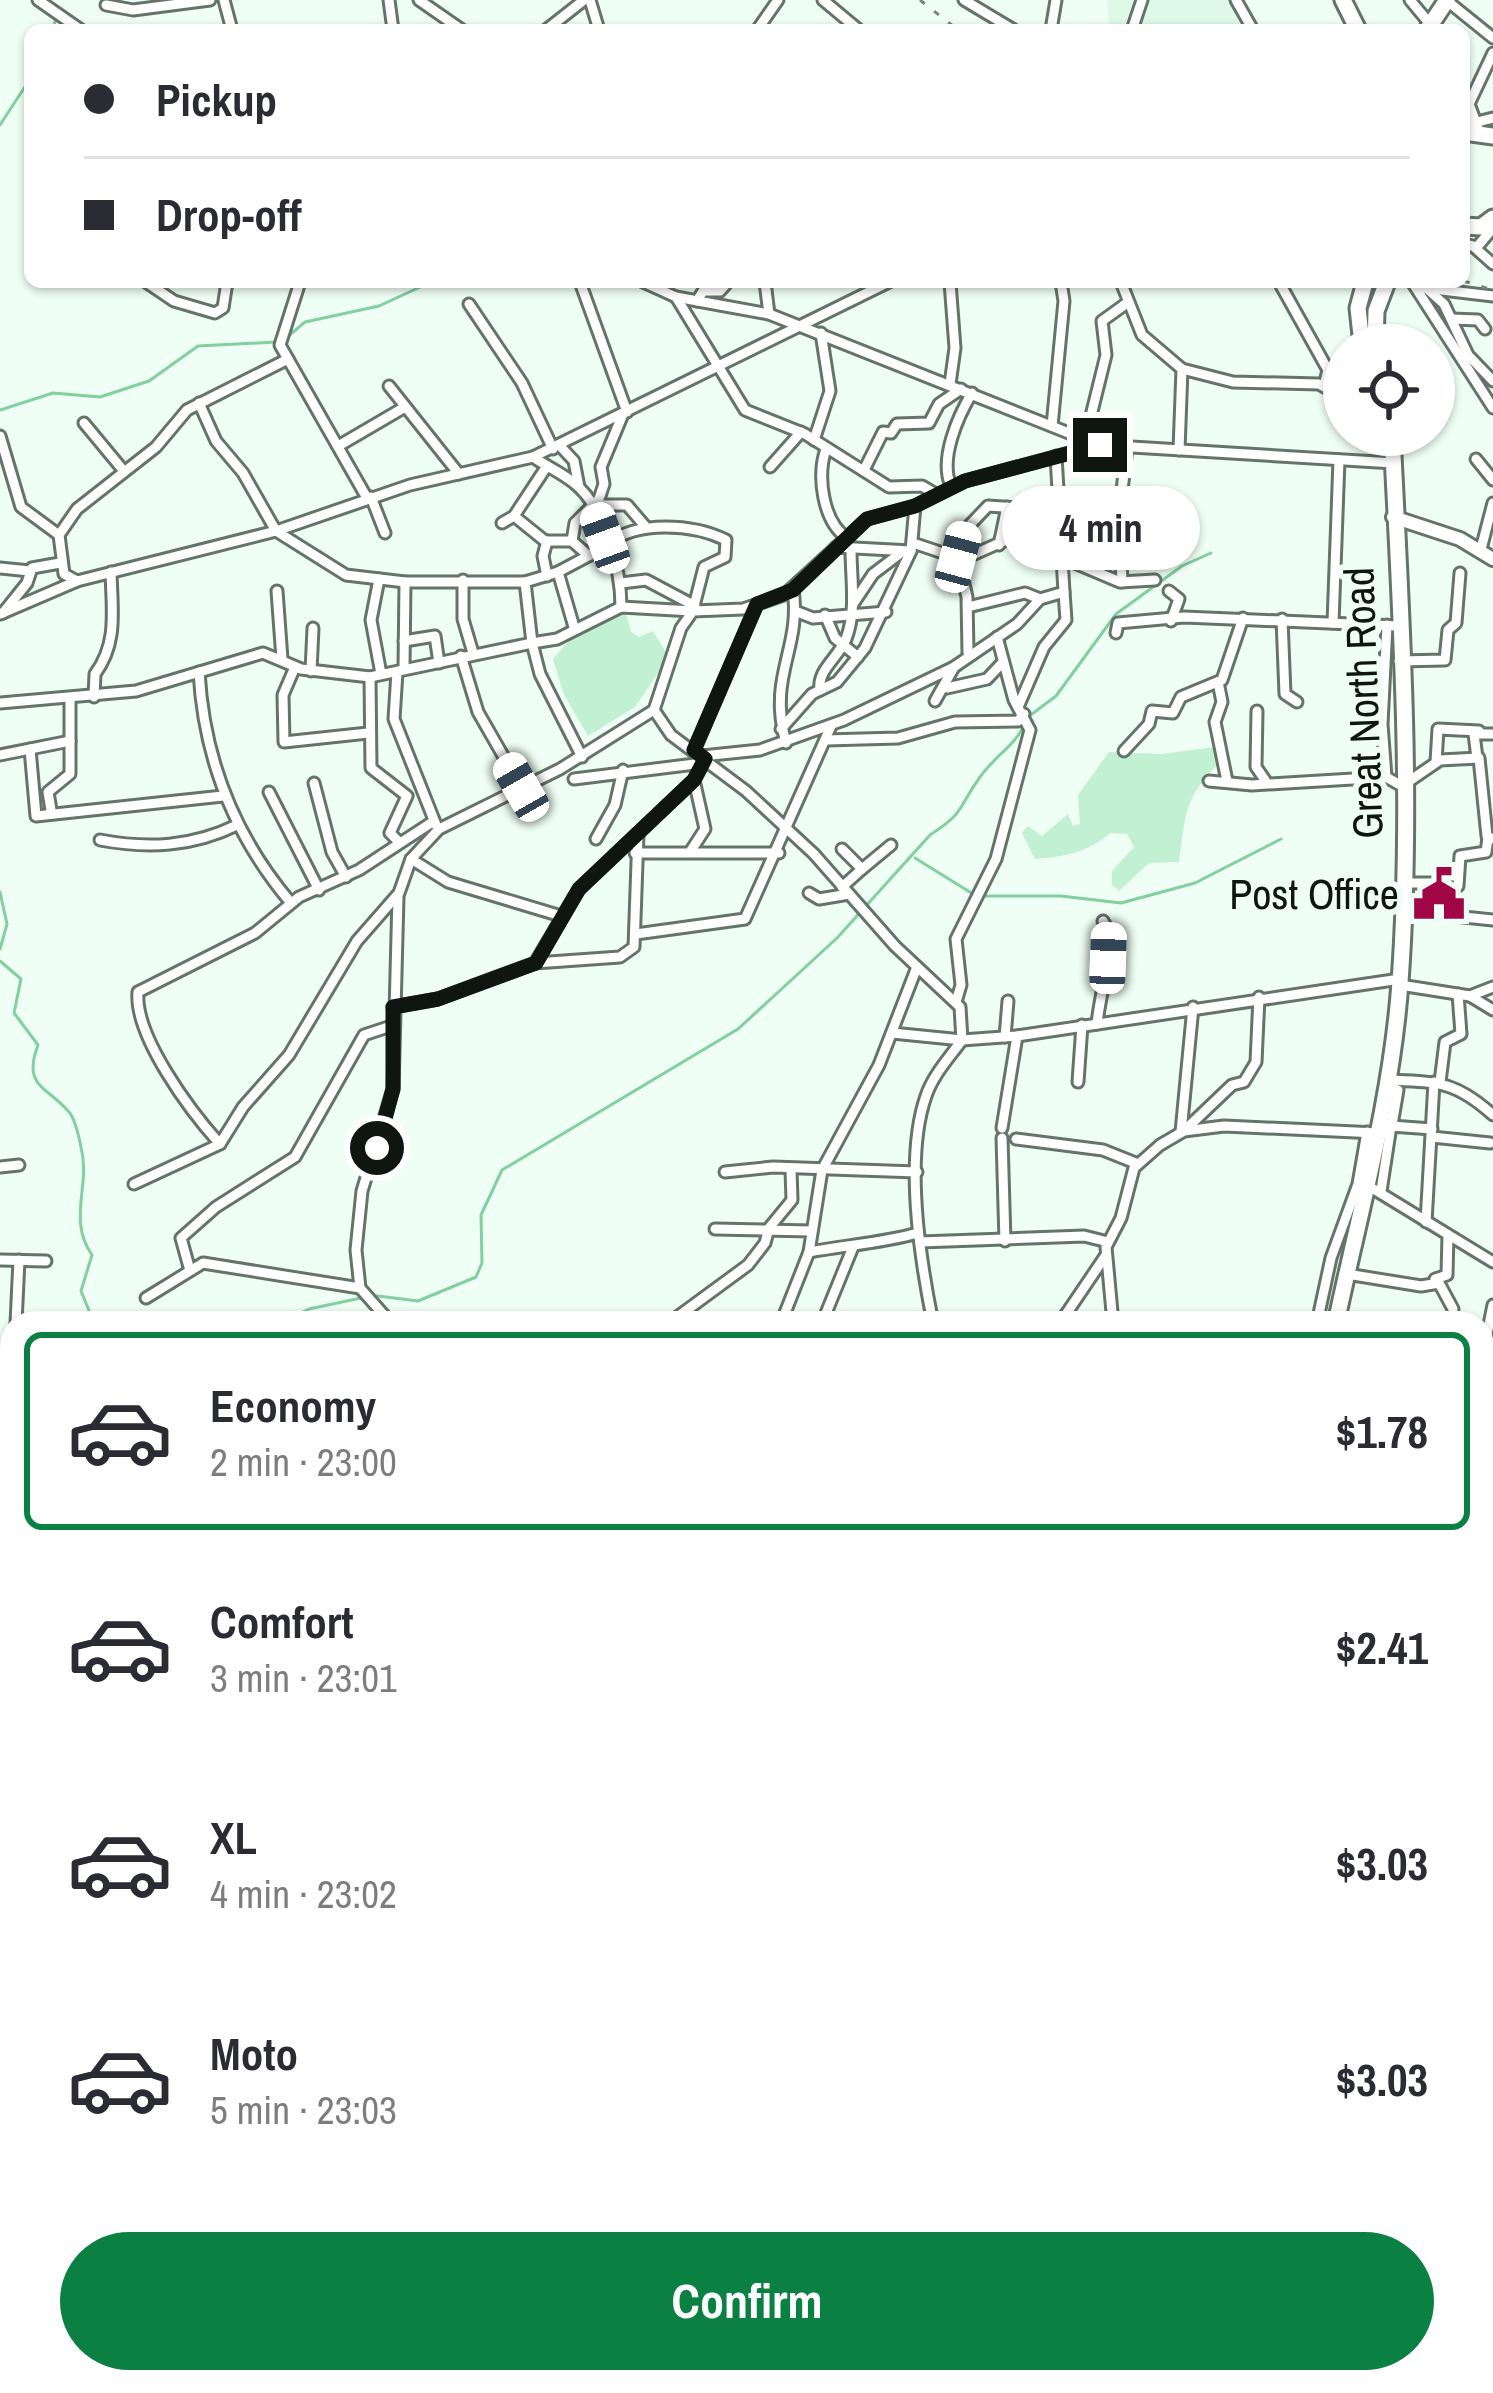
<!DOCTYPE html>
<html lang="en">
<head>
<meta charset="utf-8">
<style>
  :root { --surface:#fff; --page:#f2f2f3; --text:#2b2b33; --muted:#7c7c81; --line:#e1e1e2; --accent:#0b8043 }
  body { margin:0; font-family:"Archivo Narrow",sans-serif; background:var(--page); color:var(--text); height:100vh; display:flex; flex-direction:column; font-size:45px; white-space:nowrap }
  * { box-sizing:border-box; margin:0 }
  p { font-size:39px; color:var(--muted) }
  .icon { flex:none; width:66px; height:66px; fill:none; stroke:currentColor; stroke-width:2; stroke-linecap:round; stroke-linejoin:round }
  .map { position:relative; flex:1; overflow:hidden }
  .drawer { position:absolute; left:0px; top:1311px; width:1494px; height:1083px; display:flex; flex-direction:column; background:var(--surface); border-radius:36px 36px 0 0; box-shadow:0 3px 9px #0004 }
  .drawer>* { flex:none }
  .hud { position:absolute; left:24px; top:24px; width:1446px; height:264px; border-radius:18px; box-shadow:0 3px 9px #0004; display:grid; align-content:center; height:264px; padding:0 60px; background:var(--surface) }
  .tools { position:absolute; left:1323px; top:324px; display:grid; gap:24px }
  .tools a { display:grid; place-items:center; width:132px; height:132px; border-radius:50%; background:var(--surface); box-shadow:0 3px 9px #0004; font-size:60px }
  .end { position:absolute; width:54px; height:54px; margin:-27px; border:15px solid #0f1511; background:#fff; box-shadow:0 0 0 6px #fff }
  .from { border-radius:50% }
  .bubble { position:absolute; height:84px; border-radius:42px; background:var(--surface); box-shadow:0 3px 9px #0004; font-size:39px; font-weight:700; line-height:84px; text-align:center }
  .car { position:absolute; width:36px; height:72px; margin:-36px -18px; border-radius:15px; box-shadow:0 0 9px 3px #0007; background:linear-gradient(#fff 24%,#345 0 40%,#fff 0 76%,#345 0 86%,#fff 0) }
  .hud b { display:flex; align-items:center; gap:42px; height:114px; font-size:45px }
  .hud b+b { border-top:3px solid var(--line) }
  .hud i { width:30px; height:30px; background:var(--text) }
  ul { padding:21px 0 0; list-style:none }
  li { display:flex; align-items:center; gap:36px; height:198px; margin:0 24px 18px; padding:0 36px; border:6px solid transparent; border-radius:18px }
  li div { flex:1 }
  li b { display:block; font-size:45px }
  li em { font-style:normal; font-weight:700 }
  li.selected { border-color:var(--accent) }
  li>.icon { width:108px; height:108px; stroke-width:1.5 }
  .cta { display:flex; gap:24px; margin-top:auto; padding:24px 60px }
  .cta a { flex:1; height:138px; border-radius:72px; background:var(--accent); color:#fff; font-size:48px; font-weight:700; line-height:138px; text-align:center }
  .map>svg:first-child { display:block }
  .built { fill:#dff9e8 }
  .green { fill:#c1f0d2 }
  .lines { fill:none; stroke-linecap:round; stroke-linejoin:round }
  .stream { stroke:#82cfa0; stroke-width:3 }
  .minor-casing { stroke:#647469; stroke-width:15 }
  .major-casing { stroke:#647469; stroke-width:18 }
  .highway-casing { stroke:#647469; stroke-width:21 }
  .minor { stroke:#fff; stroke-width:9 }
  .major { stroke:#fff; stroke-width:12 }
  .highway { stroke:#fff; stroke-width:15 }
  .rail { stroke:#7a847d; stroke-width:3; stroke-dasharray:6 12; stroke-linecap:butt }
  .route { stroke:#0f1511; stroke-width:15 }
  .labels { text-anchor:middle; stroke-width:12; stroke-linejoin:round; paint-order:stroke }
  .street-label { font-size:42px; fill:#0f1511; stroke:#f0fff5 }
  .poi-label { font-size:42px; fill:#0f1511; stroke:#f0fff5; text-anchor:end }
</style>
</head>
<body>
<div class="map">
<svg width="1493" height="2393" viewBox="0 0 1493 2393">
  <rect width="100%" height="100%" fill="#f0fff5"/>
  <path class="built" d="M1107 0H1229L1247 30H1109Z"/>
  <g class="green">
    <path d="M625 611 631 632 639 637 653 631 669 657 635 707 588 736 564 695 553 659 580 628Z"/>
    <path d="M1215 747 1219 763C1183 799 1186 814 1179 862L1149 863 1119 891 1112 885V871L1134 847 1127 834 1110 833C1089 852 1064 857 1035 859L1022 833 1028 826 1042 836 1068 814 1073 826 1080 824 1078 795 1109 752 1161 754Z"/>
  </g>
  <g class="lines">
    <g class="stream">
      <path d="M52 30 56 19"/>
      <path d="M0 125 30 79"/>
      <path d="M285 339 305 322 379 306 431 282"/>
      <path d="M0 410 53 393 100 397 149 381 198 346 276 342"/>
      <path d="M1028 717 1056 696 1116 614 1182 566 1211 553"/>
      <path d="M915 858 973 894"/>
      <path d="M0 892 7 924 0 949"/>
      <path d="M980 896H1061L1121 903 1195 883 1281 839"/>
      <path d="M0 961 21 979 14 1013 38 1045C22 1087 47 1086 69 1112 75 1119 79 1137 81 1147 91 1186 67 1219 92 1255L81 1291 94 1323"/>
      <path d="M370 1295 418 1301 476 1277 482 1263 481 1215 502 1170 738 1029 837 938 930 835C966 812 958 807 980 777 994 757 1013 747 1024 726"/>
      <path d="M279 1323 309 1309 361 1298"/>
      <path d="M1482 1573 1493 1548"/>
      <path d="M12 1905 2 1928 1 1952 12 1959"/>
      <path d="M1482 2202 1493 2212"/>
      <path d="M97 2382 98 2393"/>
    </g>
    <g class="minor-casing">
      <g id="minor">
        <path d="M38 0 81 30"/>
        <path d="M224 0 232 30"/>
        <path d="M389 0 393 30"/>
        <path d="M419 0 462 30"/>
        <path d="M590 0 599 30"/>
        <path d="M823 0 859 30"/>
        <path d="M964 0 1014 30"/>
        <path d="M1236 0 1253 30"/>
        <path d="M1410 0 1430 24"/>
        <path d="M1446 0 1493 38"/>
        <path d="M106 5 133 10 210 0"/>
        <path d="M546 30 584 0"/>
        <path d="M757 30 778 0"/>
        <path d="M1051 30 1056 0"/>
        <path d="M1132 30 1142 0"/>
        <path d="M1473 123 1493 118"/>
        <path d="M1480 133 1469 104 1493 53"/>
        <path d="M1464 244 1477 247 1493 228"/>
        <path d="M1474 247 1493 264"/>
        <path d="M146 282 174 301 215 313 223 308 227 282"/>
        <path d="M300 282 280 345 367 498"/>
        <path d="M580 282 627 412"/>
        <path d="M643 282 676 297 769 314 1099 445 1394 463"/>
        <path d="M765 282 769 314"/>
        <path d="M950 282 955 348 950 384"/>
        <path d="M1121 282 1142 335 1182 369 1233 382 1319 384 1344 398"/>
        <path d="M1279 282 1328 370 1324 386"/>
        <path d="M1412 282 1493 408"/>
        <path d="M1425 287 1444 304 1468 355 1493 381"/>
        <path d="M1425 288 1493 296"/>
        <path d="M676 297 745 410 805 434 889 487 922 486 934 493"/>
        <path d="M697 301 703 291H720L728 282"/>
        <path d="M469 304 522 383 553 449"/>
        <path d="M1452 319 1478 320 1485 329"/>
        <path d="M389 386 459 474"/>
        <path d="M199 403 216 441 243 473 276 531 346 575 405 582H525L558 572 609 545"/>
        <path d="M84 423 123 470"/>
        <path d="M1052 426 1064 301 1061 282"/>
        <path d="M0 436 21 507 59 535"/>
        <path d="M814 440 830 391 821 333"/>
        <path d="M1085 440 1106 355 1102 321 1127 303"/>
        <path d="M340 445 405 407"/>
        <path d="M560 446 574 461 579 487"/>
        <path d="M826 449C817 475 822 521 847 538"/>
        <path d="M1179 450 1182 369"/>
        <path d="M533 457C546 466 562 473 574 483 605 507 621 570 621 607"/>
        <path d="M1476 459 1493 480"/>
        <path d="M770 467 801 432"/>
        <path d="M864 470 883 432 891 433 897 424 929 423 939 404 961 389"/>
        <path d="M951 486C939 459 958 416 972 393"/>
        <path d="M371 497 385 533"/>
        <path d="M596 505H627L645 526"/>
        <path d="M514 516 545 541H572L588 555"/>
        <path d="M502 523 514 516 547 466"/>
        <path d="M547 541 543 556 547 576"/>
        <path d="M572 541 575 523 599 499 604 484 601 467 623 414"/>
        <path d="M913 543 958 558 967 597 968 653"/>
        <path d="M608 544C637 520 693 524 726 540L725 557 704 567 694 606"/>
        <path d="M999 545 1007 507"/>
        <path d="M836 547 911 551"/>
        <path d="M1481 549 1493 503"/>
        <path d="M958 558 966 529 988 506 1060 511"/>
        <path d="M1063 558 1120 582 1155 580"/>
        <path d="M959 561 1060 516"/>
        <path d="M0 568 30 571"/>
        <path d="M558 572 574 627"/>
        <path d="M379 579 371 620 381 674"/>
        <path d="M463 580V619L473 653"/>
        <path d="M77 581 64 574 59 535 77 509 156 447 187 410 288 359"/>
        <path d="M1122 582 1119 516 1127 448"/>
        <path d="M621 583 646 580 695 606"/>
        <path d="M277 591 282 659"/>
        <path d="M1169 591 1179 599 1171 621"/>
        <path d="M853 604 873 574 902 552"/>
        <path d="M968 607 1025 593 1040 599"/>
        <path d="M795 611 813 618 886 612"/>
        <path d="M3 613 27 583 32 568 60 563"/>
        <path d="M0 614 77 581 276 531 410 485 533 457 889 282"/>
        <path d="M825 615 835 638 858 657"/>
        <path d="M1282 619 1285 694 1297 702"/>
        <path d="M1333 623 1339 460"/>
        <path d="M1116 633 1118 623 1184 617 1398 626"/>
        <path d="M404 641 435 636 439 663"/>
        <path d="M461 656 478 712 521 787"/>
        <path d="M1399 661 1445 660 1448 630 1456 623 1460 573"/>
        <path d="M295 667 283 695 284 742 368 733"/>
        <path d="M404 668 405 582"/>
        <path d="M311 671 313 628"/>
        <path d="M199 672C204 760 235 837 291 903"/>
        <path d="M397 672 394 719 436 825"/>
        <path d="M370 677 371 768 407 796 390 833 398 841"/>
        <path d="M1218 682 1222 702 1215 722 1227 781"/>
        <path d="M947 688 987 679 1003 662"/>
        <path d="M820 690C817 670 838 658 846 639 857 610 851 580 851 550"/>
        <path d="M94 697 95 674C118 643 112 611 111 572"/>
        <path d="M935 701 954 667"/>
        <path d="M0 703 136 691 263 653 301 669 370 677 532 643 525 582"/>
        <path d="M1018 707 1044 647 1066 620 1064 592"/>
        <path d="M1257 711 1256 767 1265 780"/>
        <path d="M781 729 812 694 837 682 865 648 911 551 915 506"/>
        <path d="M826 740 898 738 955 722 1018 721 1024 714"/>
        <path d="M786 743C767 675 802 649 793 589"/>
        <path d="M30 749 36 816 223 796"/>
        <path d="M694 750 757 604"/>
        <path d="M1124 751 1149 724 1152 711 1173 713 1181 697 1222 680 1243 618"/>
        <path d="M0 755 70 741"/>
        <path d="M702 756 760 750 844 720 954 667 1017 624 1040 599 1064 592 1056 456"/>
        <path d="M582 757 540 674 532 643 557 639 621 607 693 611"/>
        <path d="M1477 758 1474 734H1493"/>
        <path d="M1436 762 1438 729 1479 731"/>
        <path d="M1386 777 1382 724 1387 625"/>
        <path d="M574 779 703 763"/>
        <path d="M1209 781 1252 785 1386 777 1402 786 1440 760 1479 758 1487 836 1493 839"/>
        <path d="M314 783 332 852 346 877"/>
        <path d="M269 792 319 890"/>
        <path d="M51 810 48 792 70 774V698"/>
        <path d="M596 839 615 805 623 770"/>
        <path d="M100 840C148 849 192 847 237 825"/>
        <path d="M842 849 862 869 842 887"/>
        <path d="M690 852 705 829 694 780"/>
        <path d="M635 853H779"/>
        <path d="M411 859 448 882 561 916"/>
        <path d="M862 869 891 845"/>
        <path d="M1403 883H1442L1451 891 1454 916 1493 920"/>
        <path d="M1451 891 1458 886 1460 856 1486 852 1488 838"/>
        <path d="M809 893 819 899 849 894"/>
        <path d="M636 934 745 919 831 726"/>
        <path d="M535 963 620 957 634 947 638 834"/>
        <path d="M1400 985 1470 996 1493 987"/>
        <path d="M1470 996 1493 1010"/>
        <path d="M956 1002 961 985 956 939 996 859 1030 730 1014 700 997 637"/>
        <path d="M393 1007 438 999 535 963 579 889 694 780 705 759"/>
        <path d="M1097 1024C1099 997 1117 940 1103 921"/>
        <path d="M892 1033 962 1040 1017 1036 1400 979"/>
        <path d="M1005 1037 1008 1001"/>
        <path d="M1388 1080C1438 1082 1455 1081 1493 1115"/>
        <path d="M1078 1082 1082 1025"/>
        <path d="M1440 1082 1445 1042 1461 1034 1458 994"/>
        <path d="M1387 1085 1398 1090 1392 1125"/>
        <path d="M1188 1127 1232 1085 1244 1082 1256 1062 1259 997"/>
        <path d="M1002 1128 1017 1036"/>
        <path d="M1181 1132 1193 1007"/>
        <path d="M1432 1137 1490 1143"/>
        <path d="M1002 1138 1005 1241"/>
        <path d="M1016 1139 1103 1150 1138 1164"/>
        <path d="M220 1144C191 1112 134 1036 138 992L255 933 299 897 359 870 434 821"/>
        <path d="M0 1167 19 1165"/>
        <path d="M725 1172 773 1167 917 1172"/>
        <path d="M134 1184 220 1144 243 1107 289 1055 357 941 399 893 411 859 439 829 560 769 654 710"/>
        <path d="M1367 1185 1493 1262"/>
        <path d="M1381 1191 1391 1126 1432 1129"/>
        <path d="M1426 1222 1434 1082"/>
        <path d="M715 1229 812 1231"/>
        <path d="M920 1242 1084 1236 1108 1242"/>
        <path d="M809 1252C848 1245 882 1243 918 1233"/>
        <path d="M0 1260 46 1261"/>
        <path d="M189 1267 181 1238 216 1207 295 1157 364 1035 391 1026"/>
        <path d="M1347 1274 1421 1286 1439 1283 1453 1309"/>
        <path d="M1435 1279 1447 1275 1448 1235"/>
        <path d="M146 1298 203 1263 360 1288"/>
        <path d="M16 1323 19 1260"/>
        <path d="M391 1323 360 1288 356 1250 362 1191 393 1089 398 897"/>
        <path d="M669 1323 748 1265 765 1243 769 1228 792 1200 791 1170"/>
        <path d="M781 1323 809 1252 822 1170 879 1065 917 967"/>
        <path d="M822 1323 853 1247"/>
        <path d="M933 1323C920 1259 904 1159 926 1096 933 1075 949 1058 962 1040L960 1007 895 946 814 854 746 791 671 735 654 710 681 628 693 611 743 609 784 595 867 519 915 506 965 481 1099 445"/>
        <path d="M1060 1323 1106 1255"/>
        <path d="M1113 1323 1106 1247 1121 1218 1134 1168 1160 1145 1184 1131 1224 1126 1377 1133"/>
        <path d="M1317 1323 1331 1258 1358 1184 1367 1132"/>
        <path d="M0 1359 12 1358"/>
        <path d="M1482 1359 1493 1305"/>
        <path d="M0 1418 12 1420"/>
        <path d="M0 1478 12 1483"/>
        <path d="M1482 1484 1493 1483"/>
        <path d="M0 1630 12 1640"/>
        <path d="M1493 1753 1483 1770 1493 1815"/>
        <path d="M0 1784 10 1727"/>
        <path d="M1482 1824 1493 1827"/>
        <path d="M1482 1955 1493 1951"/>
        <path d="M1482 2023 1493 2017"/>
        <path d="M1482 2087 1493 2092"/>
        <path d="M1482 2145 1493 2137"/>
        <path d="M0 2266 4 2340 12 2351"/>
        <path d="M1482 2325 1493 2307"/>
        <path d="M1482 2332H1493"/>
        <path d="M1482 2374H1493"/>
        <path d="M286 2382 291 2393"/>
        <path d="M671 2382 686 2393"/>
        <path d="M1091 2382 1100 2393"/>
        <path d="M1215 2382 1236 2393"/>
        <path d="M1376 2387 1394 2393"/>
        <path d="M33 2393 36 2382"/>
        <path d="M160 2393 162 2382"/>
        <path d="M330 2393 408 2382"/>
        <path d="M605 2393 610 2382"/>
        <path d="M743 2393 749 2382"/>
        <path d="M1003 2393 1013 2382"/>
        <path d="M1445 2393 1451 2382"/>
      </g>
    </g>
    <g class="major-casing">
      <path id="major" d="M1393 517 1460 539 1493 559"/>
    </g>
    <g class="highway-casing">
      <g id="highway">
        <path d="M1343 0 1358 30"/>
        <path d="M1427 30 1447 0"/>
        <path d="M1464 132 1493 136"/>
        <path d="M1464 226 1481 227 1493 218"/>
        <path d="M1362 345 1358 308 1365 282"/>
        <path d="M1375 345 1376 311 1387 282"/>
        <path d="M1336 1323C1360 1210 1392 1098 1400 982 1413 802 1401 616 1392 435"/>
        <path d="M1375 2382 1377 2393"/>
      </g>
    </g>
    <use href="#minor" class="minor"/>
    <use href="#major" class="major"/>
    <use href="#highway" class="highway"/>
    <g class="rail">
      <path d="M920 0 958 30"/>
      <path d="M1464 281 1493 290"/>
    </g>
  </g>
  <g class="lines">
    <path class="route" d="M377 1148 393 1089V1007L438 999 536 963 579 889 694 780 705 759 694 750 757 604 793 590 867 519 915 506 965 481 1100 445"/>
  </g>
  <defs>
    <g id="civic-bare" transform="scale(4.14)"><path d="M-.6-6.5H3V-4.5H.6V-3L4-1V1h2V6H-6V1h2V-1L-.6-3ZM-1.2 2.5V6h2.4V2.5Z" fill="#a00546" stroke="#f0fff5" stroke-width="2.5" paint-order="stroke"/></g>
  </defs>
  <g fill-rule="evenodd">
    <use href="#civic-bare" x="1439" y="894"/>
  </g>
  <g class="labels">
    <g class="street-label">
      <text transform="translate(1363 703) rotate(-92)" y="15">Great North Road</text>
    </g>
    <g class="poi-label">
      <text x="1399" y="909">Post Office</text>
    </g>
  </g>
</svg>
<div class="tools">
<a><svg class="icon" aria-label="locate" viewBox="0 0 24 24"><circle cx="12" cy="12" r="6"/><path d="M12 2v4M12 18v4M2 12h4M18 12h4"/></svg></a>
</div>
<i class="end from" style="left:377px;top:1148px"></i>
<i class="end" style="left:1100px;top:445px"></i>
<div class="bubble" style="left:1002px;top:486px;width:198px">4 min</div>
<i class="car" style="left:605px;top:538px;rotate:340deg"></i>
<i class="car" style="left:958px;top:557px;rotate:15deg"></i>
<i class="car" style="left:521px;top:787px;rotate:330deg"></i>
<i class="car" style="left:1108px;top:958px;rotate:2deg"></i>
<div class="hud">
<b><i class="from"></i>Pickup</b>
<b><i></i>Drop-off</b>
</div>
<section class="drawer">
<ul>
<li class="selected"><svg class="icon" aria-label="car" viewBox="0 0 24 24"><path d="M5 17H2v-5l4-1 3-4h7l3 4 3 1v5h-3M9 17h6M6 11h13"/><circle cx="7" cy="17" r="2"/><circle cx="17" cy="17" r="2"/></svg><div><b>Economy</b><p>2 min · 23:00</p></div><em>$1.78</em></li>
<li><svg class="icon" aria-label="car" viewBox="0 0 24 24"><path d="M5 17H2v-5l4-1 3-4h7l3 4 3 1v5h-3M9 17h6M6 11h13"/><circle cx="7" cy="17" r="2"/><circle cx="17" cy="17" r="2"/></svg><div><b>Comfort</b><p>3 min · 23:01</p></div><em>$2.41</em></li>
<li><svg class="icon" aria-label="car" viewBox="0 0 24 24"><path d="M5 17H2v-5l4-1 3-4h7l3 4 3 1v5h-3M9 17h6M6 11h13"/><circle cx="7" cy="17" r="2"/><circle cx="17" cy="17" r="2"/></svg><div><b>XL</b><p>4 min · 23:02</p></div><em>$3.03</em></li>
<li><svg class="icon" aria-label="car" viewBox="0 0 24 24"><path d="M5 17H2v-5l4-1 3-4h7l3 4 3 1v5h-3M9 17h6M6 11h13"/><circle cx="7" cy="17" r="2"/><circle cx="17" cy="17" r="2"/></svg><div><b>Moto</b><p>5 min · 23:03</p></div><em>$3.03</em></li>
</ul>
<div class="cta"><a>Confirm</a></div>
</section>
</div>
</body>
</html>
